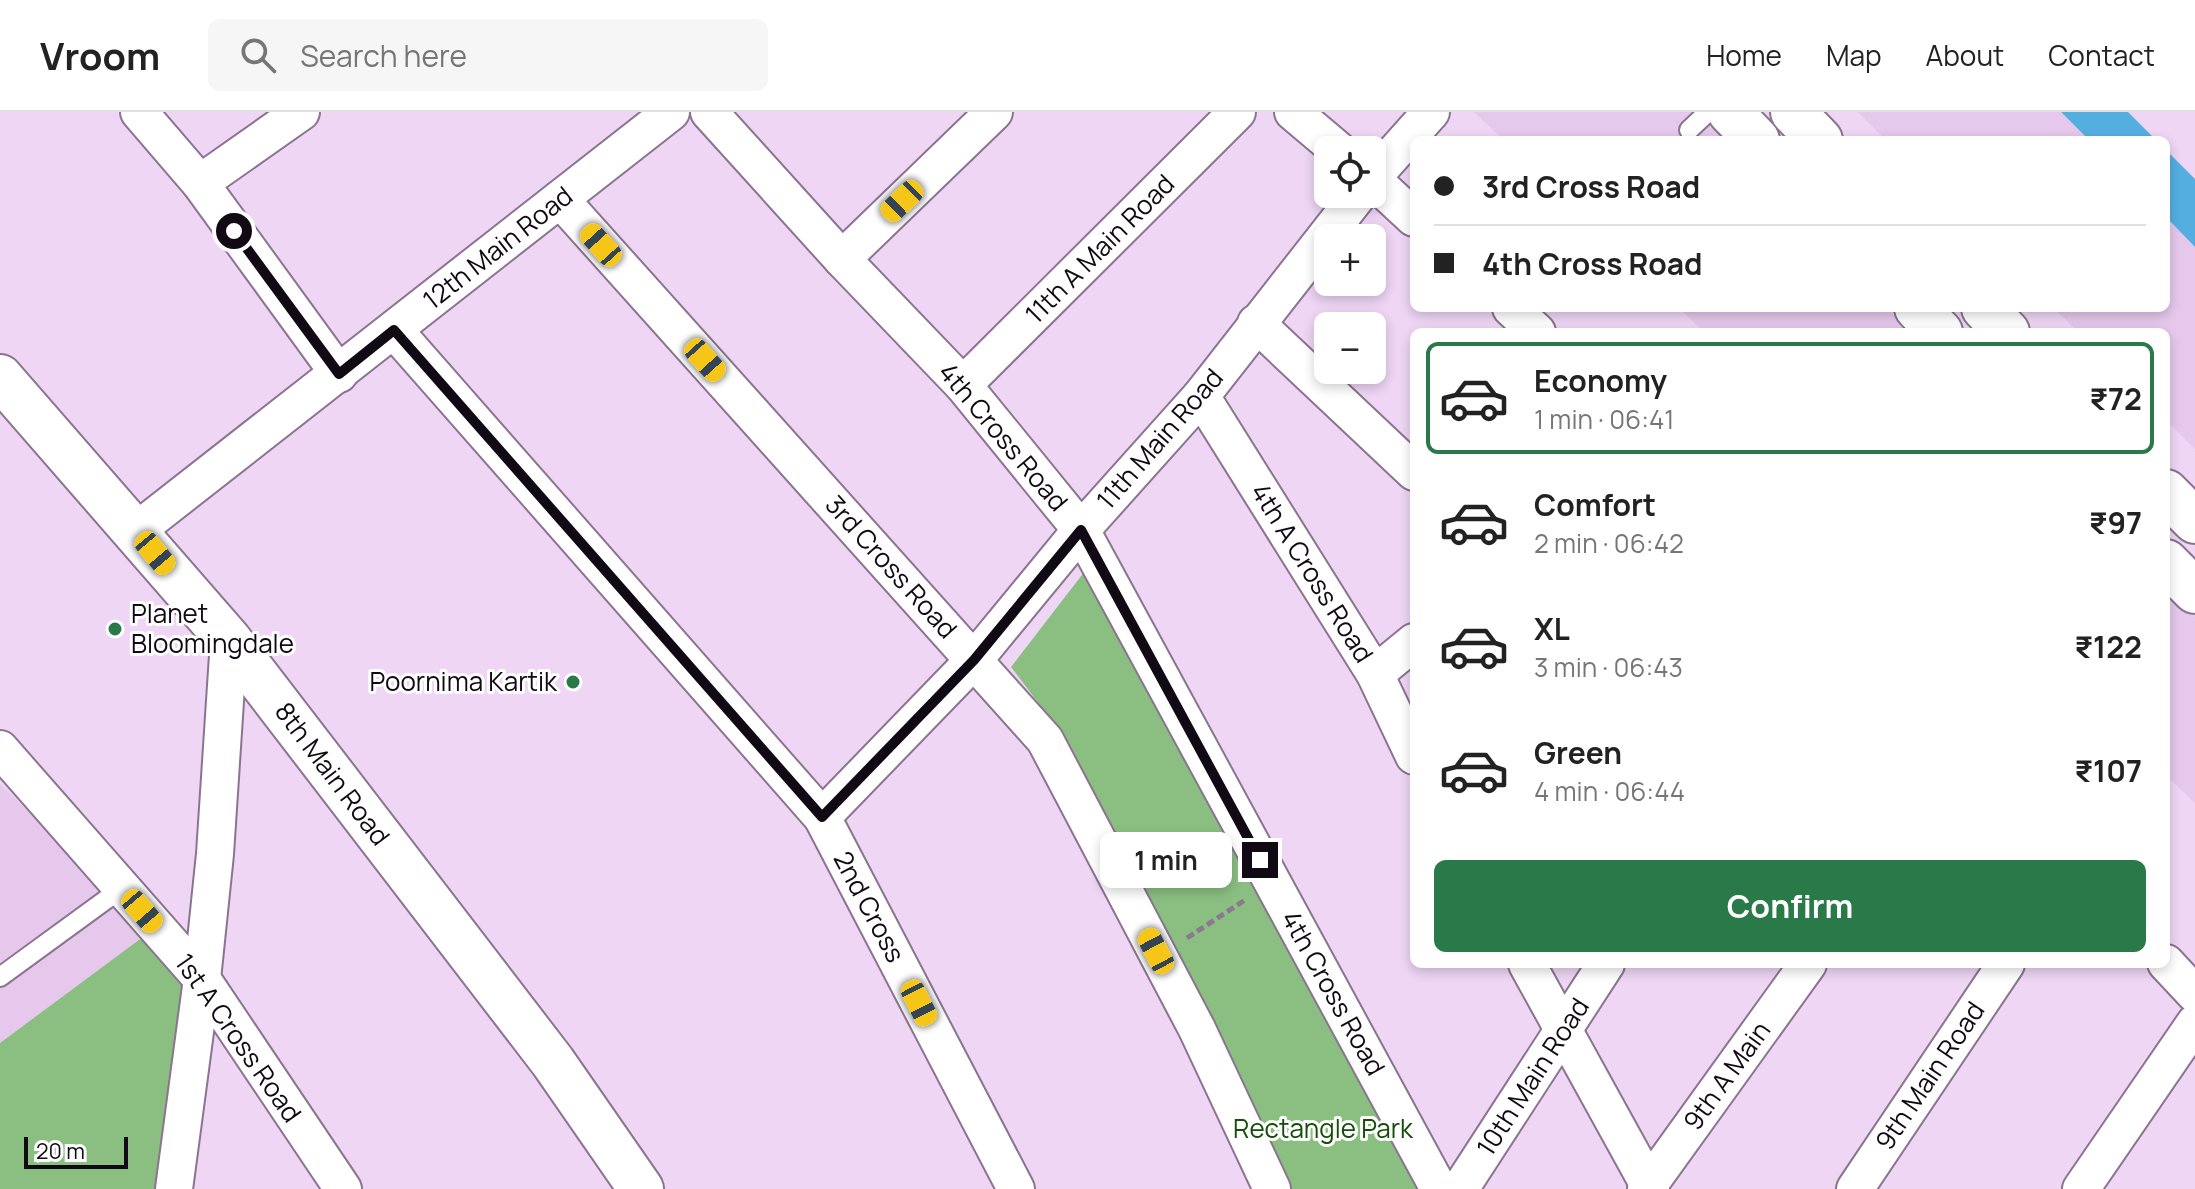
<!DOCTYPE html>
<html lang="en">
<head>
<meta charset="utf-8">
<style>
  :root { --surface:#fff; --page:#f6f6f6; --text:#222; --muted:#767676; --line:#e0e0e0; --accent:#2a7949 }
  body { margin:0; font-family:Manrope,sans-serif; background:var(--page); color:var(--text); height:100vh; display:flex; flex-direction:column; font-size:30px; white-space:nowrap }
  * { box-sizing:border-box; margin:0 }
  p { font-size:26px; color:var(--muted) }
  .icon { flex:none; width:44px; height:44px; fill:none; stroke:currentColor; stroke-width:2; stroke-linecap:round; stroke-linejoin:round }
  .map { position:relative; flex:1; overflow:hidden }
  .side { position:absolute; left:1410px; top:216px; width:760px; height:640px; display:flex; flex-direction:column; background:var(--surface); border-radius:12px; box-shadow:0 4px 12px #0003 }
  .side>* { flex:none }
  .guide { position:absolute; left:1410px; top:24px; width:760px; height:176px; border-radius:12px; box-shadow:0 4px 12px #0003; display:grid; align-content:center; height:176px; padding:0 24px; background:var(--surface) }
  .fabs { position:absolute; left:1314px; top:24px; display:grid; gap:16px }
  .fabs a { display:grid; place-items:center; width:72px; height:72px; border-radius:12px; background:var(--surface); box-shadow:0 4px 12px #0003; font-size:40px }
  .scale { position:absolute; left:24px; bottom:20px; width:104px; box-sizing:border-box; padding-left:8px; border:4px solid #110913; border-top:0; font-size:22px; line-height:28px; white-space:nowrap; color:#110913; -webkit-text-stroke:6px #fff; paint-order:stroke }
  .end { position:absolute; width:36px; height:36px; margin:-18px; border:10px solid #110913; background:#fff; box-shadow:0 0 0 4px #fff }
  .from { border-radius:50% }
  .bubble { position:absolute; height:56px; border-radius:12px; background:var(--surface); box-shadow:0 4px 12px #0003; font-size:26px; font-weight:700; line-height:56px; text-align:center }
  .car { position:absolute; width:24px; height:48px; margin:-24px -12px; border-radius:10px; box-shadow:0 0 6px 2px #0007; background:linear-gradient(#f5c518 24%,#345 0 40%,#f5c518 0 76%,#345 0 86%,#f5c518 0) }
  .guide b { display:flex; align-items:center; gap:28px; height:76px; font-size:30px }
  .guide b+b { border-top:2px solid var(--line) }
  .guide i { width:20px; height:20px; background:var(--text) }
  ul { padding:14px 0 0; list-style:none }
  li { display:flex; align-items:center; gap:24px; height:112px; margin:0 16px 12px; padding:0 8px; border:4px solid transparent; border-radius:12px }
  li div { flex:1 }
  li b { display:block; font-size:30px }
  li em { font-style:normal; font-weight:700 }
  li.current { border-color:var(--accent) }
  li>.icon { width:72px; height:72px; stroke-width:1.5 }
  .cta { display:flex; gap:16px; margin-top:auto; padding:16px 24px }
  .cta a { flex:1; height:92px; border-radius:12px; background:var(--accent); color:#fff; font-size:32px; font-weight:700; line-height:92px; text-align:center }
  header { display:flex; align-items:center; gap:48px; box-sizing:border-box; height:112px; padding:0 40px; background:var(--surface); border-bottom:2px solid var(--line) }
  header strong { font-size:38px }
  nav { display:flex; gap:44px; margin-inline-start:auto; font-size:28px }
  .search { width:560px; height:72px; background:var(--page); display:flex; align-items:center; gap:20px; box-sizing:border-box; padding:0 28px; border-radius:12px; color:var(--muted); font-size:30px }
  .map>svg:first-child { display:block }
  .built { fill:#e5c8ec }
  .green { fill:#8bbf82 }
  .water { fill:#54afe0 }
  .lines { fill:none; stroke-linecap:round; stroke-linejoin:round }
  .lane-casing { stroke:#8a748f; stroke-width:22 }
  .street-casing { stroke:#8a748f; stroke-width:40 }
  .secondary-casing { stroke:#8a748f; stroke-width:48 }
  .path { stroke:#8b7a8f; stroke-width:5; stroke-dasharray:8 4; stroke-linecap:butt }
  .lane { stroke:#fff; stroke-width:18 }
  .street { stroke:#fff; stroke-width:36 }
  .secondary { stroke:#fff; stroke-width:44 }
  .route { stroke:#110913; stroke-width:10 }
  .poi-dot { fill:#2a7949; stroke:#fff; stroke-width:3 }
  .labels { text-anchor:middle; stroke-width:6; stroke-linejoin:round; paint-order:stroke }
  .street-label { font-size:26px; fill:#110913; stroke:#fff }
  .poi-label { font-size:26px; fill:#110913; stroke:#fff; text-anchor:start }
  .park-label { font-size:26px; fill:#154e09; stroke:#fff }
</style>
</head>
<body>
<header>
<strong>Vroom</strong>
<div class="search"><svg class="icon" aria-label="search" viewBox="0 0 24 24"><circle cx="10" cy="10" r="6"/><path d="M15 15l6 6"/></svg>Search here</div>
<nav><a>Home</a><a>Map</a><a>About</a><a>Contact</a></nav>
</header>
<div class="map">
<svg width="2195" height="1077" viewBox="0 0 2195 1077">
  <rect width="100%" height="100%" fill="#eed6f4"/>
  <g class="built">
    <path d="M1474 0H1697L1724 28H1504Z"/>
    <path d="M1858 0H2061L2089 28H1886Z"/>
    <path d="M2166 105 2195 135V337L2166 308V220H2078L2054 196H2166Z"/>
    <path d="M1679 196H1887L1910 220H1704Z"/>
    <path d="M2166 476 2195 505V691L2166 663Z"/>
    <path d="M0 672 151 819 0 931Z"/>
  </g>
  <g class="green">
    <path d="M1095 446 1420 1077H1287L1055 613 1011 555Z"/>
    <path d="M151 819 201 878 174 1077H0V931Z"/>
  </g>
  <g class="water">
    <path d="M2061 0H2128L2156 28H2089Z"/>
    <path d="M2166 38 2195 67V135L2166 105Z"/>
  </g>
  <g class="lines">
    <g class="lane-casing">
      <g id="lane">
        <path d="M1689 18 1708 0"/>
        <path d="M0 865 122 776"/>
      </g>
    </g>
    <g class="street-casing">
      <g id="street">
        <path d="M139 0 200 71 339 262"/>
        <path d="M709 0 842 147 963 273 1081 418 1439 1077"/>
        <path d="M1293 0 1338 38"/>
        <path d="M1372 66 1431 0"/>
        <path d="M1372 67 1414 106"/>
        <path d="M200 71 301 0"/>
        <path d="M560 87 1045 628 1197 917 1272 1077"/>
        <path d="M842 147 994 0"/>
        <path d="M1511 196 1537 220"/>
        <path d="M1256 211 1414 360"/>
        <path d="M394 218 822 705 1016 1077"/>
        <path d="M963 273 1237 0"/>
        <path d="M1201 284 1375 562 1414 644"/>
        <path d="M136 419 671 0"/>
        <path d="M1375 562 1414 530"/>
        <path d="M0 637 202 867 343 1077"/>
        <path d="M822 705 974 548 1081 418 1201 284 1359 82"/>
        <path d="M2166 851 2195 882"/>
        <path d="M1527 852 1651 1077"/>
        <path d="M174 1077 202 867 215 742 229 528"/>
        <path d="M1460 1077 1606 852"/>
        <path d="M1646 1077 1808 852"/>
        <path d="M1855 1077 2006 852"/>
        <path d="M2081 1077 2195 911"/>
      </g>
    </g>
    <g class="secondary-casing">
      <g id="secondary">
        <path d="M1730 0 1757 28"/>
        <path d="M1793 0 1820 28"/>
        <path d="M1917 196 1940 220"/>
        <path d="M1984 196 2007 220"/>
        <path d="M0 265 229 528 553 950 641 1077"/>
        <path d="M2166 380 2195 409"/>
        <path d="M2166 450 2195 479"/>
      </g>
    </g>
    <path class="path" d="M1187 826 1245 788"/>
    <use href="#lane" class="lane"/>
    <use href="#street" class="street"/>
    <use href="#secondary" class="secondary"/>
  </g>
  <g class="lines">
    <path class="route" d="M234 119 339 262 394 218 822 705 974 548 1081 418 1260 748"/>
  </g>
  <g class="poi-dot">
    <circle cx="115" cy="517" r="8"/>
    <circle cx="573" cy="570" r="8"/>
  </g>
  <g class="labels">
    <g class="street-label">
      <text transform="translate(498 136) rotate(-38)" y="9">12th Main Road</text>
      <text transform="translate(1100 137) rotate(-45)" y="9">11th A Main Road</text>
      <text transform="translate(1003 325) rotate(50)" y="9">4th Cross Road</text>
      <text transform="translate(1160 327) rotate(-49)" y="9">11th Main Road</text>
      <text transform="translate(891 455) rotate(48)" y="9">3rd Cross Road</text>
      <text transform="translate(1312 461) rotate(58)" y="9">4th A Cross Road</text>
      <text transform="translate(332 662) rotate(53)" y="9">8th Main Road</text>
      <text transform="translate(869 795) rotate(62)" y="9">2nd Cross</text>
      <text transform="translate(1333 881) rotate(61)" y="9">4th Cross Road</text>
      <text transform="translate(238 926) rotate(55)" y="9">1st A Cross Road</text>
      <text transform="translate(1727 964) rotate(-54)" y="9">9th A Main</text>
      <text transform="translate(1930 964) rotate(-56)" y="9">9th Main Road</text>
      <text transform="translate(1533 965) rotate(-57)" y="9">10th Main Road</text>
    </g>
    <g class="poi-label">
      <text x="131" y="511">Planet<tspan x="131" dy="30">Bloomingdale</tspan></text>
      <text x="557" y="579" text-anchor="end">Poornima Kartik</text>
    </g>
    <g class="park-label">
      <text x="1323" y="1026">Rectangle Park</text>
    </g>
  </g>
</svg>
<div class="fabs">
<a><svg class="icon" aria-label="locate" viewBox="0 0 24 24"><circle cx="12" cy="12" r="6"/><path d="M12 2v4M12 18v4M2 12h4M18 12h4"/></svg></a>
<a>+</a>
<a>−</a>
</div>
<div class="scale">20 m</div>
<i class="end from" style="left:234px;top:119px"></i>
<i class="end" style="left:1260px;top:748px"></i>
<div class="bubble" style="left:1100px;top:720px;width:132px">1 min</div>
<i class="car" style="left:902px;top:89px;rotate:226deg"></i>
<i class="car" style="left:601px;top:133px;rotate:318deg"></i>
<i class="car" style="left:705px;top:248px;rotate:138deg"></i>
<i class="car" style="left:155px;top:441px;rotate:140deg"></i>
<i class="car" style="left:142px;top:799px;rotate:139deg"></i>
<i class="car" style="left:1156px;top:839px;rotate:332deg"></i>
<i class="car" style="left:919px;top:891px;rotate:153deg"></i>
<div class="guide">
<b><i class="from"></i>3rd Cross Road</b>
<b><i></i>4th Cross Road</b>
</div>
<section class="side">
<ul>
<li class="current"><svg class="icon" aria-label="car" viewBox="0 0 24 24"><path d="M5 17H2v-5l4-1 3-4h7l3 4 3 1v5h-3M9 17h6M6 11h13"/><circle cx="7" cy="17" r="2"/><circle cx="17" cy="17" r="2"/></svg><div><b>Economy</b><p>1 min · 06:41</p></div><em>₹72</em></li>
<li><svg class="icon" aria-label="car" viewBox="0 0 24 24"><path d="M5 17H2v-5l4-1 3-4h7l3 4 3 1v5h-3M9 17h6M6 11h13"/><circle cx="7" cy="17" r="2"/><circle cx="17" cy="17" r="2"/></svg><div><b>Comfort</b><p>2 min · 06:42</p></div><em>₹97</em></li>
<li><svg class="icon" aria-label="car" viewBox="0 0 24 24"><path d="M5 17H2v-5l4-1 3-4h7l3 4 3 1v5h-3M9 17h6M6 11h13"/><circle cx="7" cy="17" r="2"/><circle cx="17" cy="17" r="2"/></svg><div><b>XL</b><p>3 min · 06:43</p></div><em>₹122</em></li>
<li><svg class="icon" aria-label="car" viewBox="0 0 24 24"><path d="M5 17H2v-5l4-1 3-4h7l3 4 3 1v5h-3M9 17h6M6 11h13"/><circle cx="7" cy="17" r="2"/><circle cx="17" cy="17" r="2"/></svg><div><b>Green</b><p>4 min · 06:44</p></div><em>₹107</em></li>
</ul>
<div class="cta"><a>Confirm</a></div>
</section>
</div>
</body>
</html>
